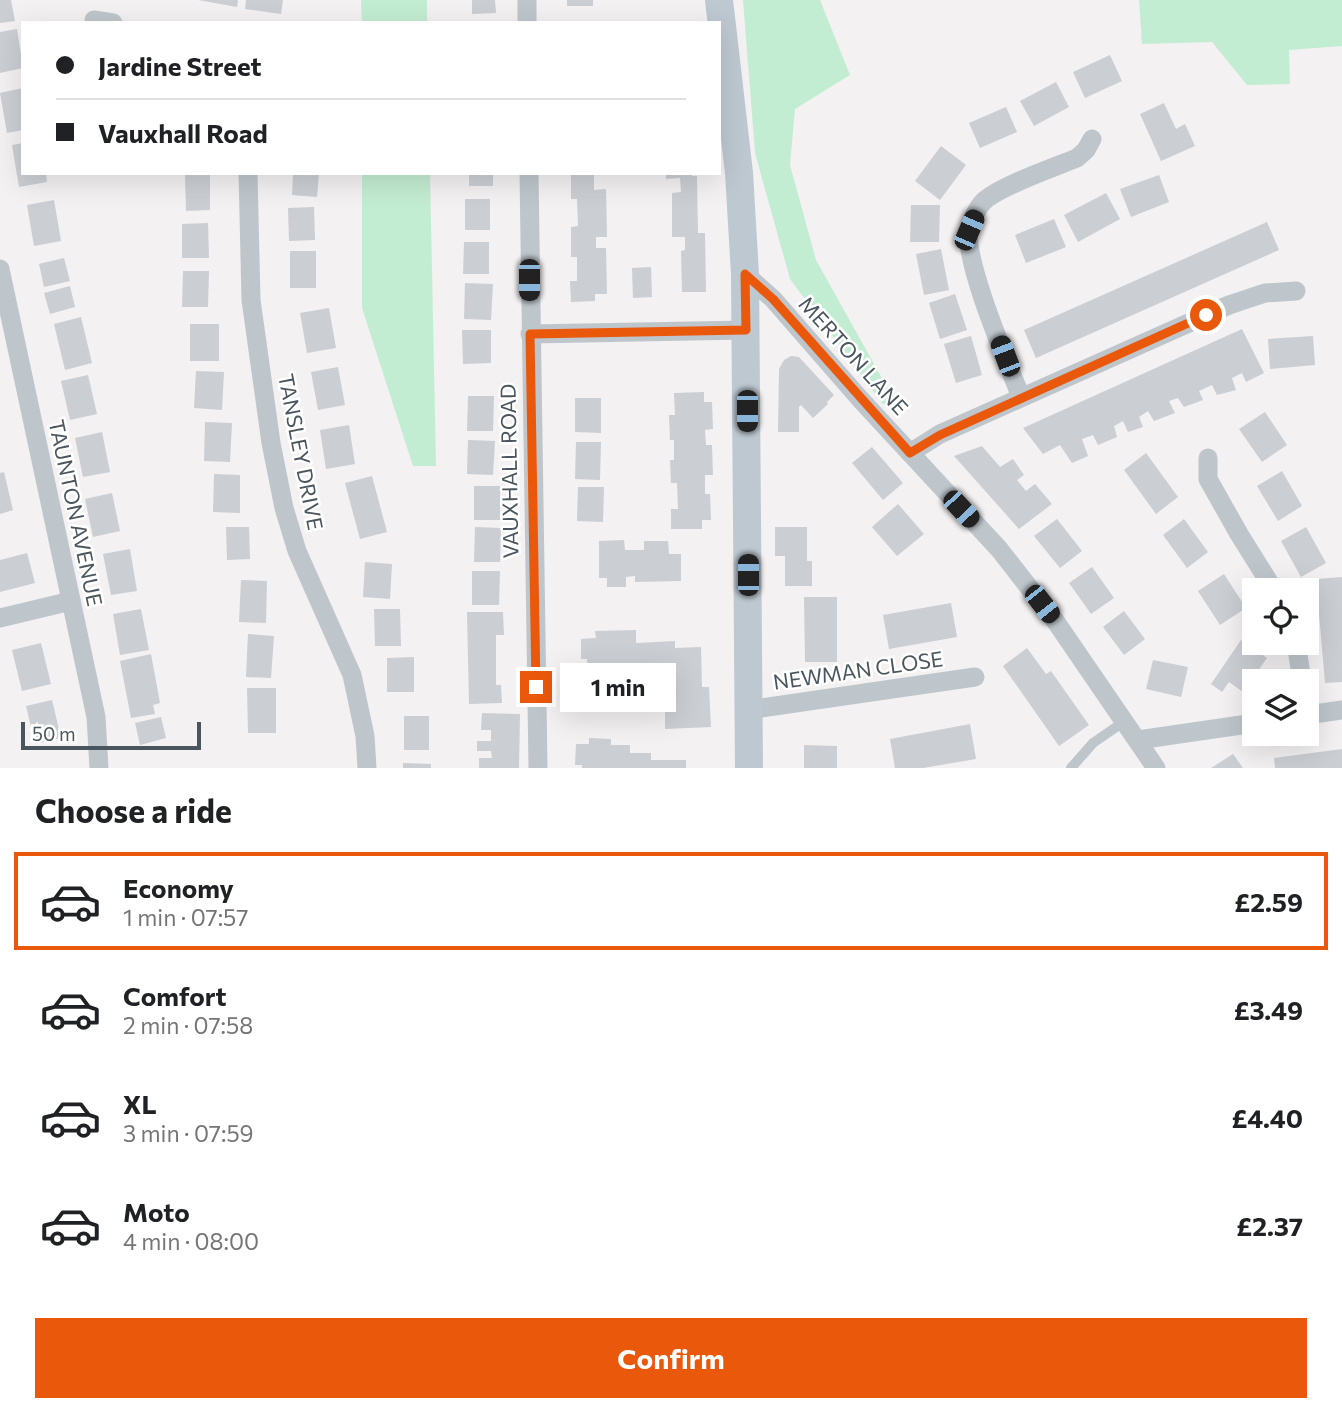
<!DOCTYPE html>
<html lang="en">
<head>
<meta charset="utf-8">
<style>
  :root { --surface:#fff; --page:#f2f2f2; --text:#202124; --muted:#757577; --line:#e0e0e0; --accent:#ea580c }
  body { margin:0; font-family:Commissioner,sans-serif; background:var(--page); color:var(--text); height:100vh; display:flex; flex-direction:column; font-size:26px; white-space:nowrap }
  * { box-sizing:border-box; margin:0 }
  p { font-size:23px; color:var(--muted) }
  .icon { flex:none; width:38px; height:38px; fill:none; stroke:currentColor; stroke-width:2; stroke-linecap:round; stroke-linejoin:round }
  .map { position:relative; height:768px; overflow:hidden }
  .side { display:flex; flex-direction:column; background:var(--surface); flex:1 }
  .side>* { flex:none }
  .guide { position:absolute; left:21px; top:21px; width:700px; height:154px; border-radius:0px; box-shadow:0 7px 28px #0002; display:grid; align-content:center; height:154px; padding:0 35px; background:var(--surface) }
  .fabs { position:absolute; left:1242px; top:578px; display:grid; gap:14px }
  .fabs a { display:grid; place-items:center; width:77px; height:77px; border-radius:0px; background:var(--surface); box-shadow:0 7px 28px #0002; font-size:35px }
  .scale { position:absolute; left:21px; bottom:18px; width:180px; box-sizing:border-box; padding-left:7px; border:4px solid #4a555d; border-top:0; font-size:19px; line-height:24px; white-space:nowrap; color:#4a555d; -webkit-text-stroke:5px #fff; paint-order:stroke }
  .end { position:absolute; width:32px; height:32px; margin:-16px; border:9px solid #ea580c; background:#fff; box-shadow:0 0 0 4px #fff }
  .from { border-radius:50% }
  .bubble { position:absolute; height:49px; border-radius:0px; background:var(--surface); box-shadow:0 7px 28px #0002; font-size:23px; font-weight:700; line-height:49px; text-align:center }
  .car { position:absolute; width:21px; height:42px; margin:-21px -10px; border-radius:9px; box-shadow:0 0 5px 2px #0007; background:linear-gradient(#222 24%,#8ab4d8 0 40%,#222 0 76%,#8ab4d8 0 86%,#222 0) }
  .guide b { display:flex; align-items:center; gap:24px; height:66px; font-size:26px }
  .guide b+b { border-top:2px solid var(--line) }
  .guide i { width:18px; height:18px; background:var(--text) }
  ul { padding:0; list-style:none }
  li { display:flex; align-items:center; gap:21px; height:98px; margin:0 14px 10px; padding:0 21px; border:4px solid transparent; border-radius:0px }
  li div { flex:1 }
  li b { display:block; font-size:26px }
  li em { font-style:normal; font-weight:700 }
  li.current { border-color:var(--accent) }
  li>.icon { width:63px; height:63px; stroke-width:1.5 }
  h2 { padding:0 35px; font-size:32px; line-height:84px }
  .cta { display:flex; gap:14px; margin-top:auto; padding:14px 35px }
  .cta a { flex:1; height:80px; border-radius:0px; background:var(--accent); color:#fff; font-size:28px; font-weight:700; line-height:80px; text-align:center }
  .map>svg:first-child { display:block }
  .green { fill:#c3edd2 }
  .building { fill:#cbced3 }
  .lines { fill:none; stroke-linecap:round; stroke-linejoin:round }
  .lane { stroke:#bec6cc; stroke-width:10 }
  .street { stroke:#bec6cc; stroke-width:19 }
  .secondary { stroke:#bec8d1; stroke-width:28 }
  .route { stroke:#ea580c; stroke-width:9 }
  .labels { text-anchor:middle; stroke-width:5; stroke-linejoin:round; paint-order:stroke }
  .street-label { font-size:21px; fill:#4a555d; stroke:#fff }
</style>
</head>
<body>
<div class="map">
<svg width="1342" height="768" viewBox="0 0 1342 768">
  <rect width="100%" height="100%" fill="#f3f1f1"/>
  <g class="green">
    <path d="M361 0H427V23H362Z"/>
    <path d="M743 0H820L850 75 795 109 790 165 816 260 902 414 882 403 790 279 755 153Z"/>
    <path d="M1139 0H1342V46L1289 50 1290 84 1247 85 1212 42 1142 44Z"/>
    <path d="M362 173H430L436 466H413L362 308Z"/>
  </g>
  <g class="building">
    <path d="M0 0H11L15 21 0 23Z"/>
    <path d="M198 0H238L237 7Z"/>
    <path d="M246 0H283L281 14 245 9Z"/>
    <path d="M472 0H495L496 13 472 14Z"/>
    <rect x="567" y="0" width="26" height="6"/>
    <path d="M17 29 23 68 0 73V32Z"/>
    <path d="M1110 55 1122 81 1085 98 1073 72Z"/>
    <path d="M1056 82 1069 107 1034 126 1020 101Z"/>
    <path d="M23 88V130L7 133 0 93Z"/>
    <path d="M1164 103 1176 129 1185 124 1195 146 1161 161 1140 114Z"/>
    <path d="M1006 107 1017 132 980 148 969 123Z"/>
    <path d="M23 143V173H46L47 182 19 187 12 145Z"/>
    <path d="M941 146 966 165 940 200 915 181Z"/>
    <path d="M293 173H319L317 197 292 195Z"/>
    <rect x="469" y="173" width="24" height="13"/>
    <path d="M571 173H594V190L606 189 607 237H596V248H606L607 294H595V301L571 302 570 281H577V257H571V227L578 226 577 199H571Z"/>
    <path d="M666 173H692V176H697L698 233H705L706 292H682L681 251 685 250V237H672V193L681 192 680 178 666 179Z"/>
    <path d="M185 174H210V210L186 211Z"/>
    <path d="M1159 175 1169 202 1131 217 1120 189Z"/>
    <path d="M1106 193 1120 219 1078 242 1064 215Z"/>
    <rect x="465" y="199" width="25" height="31"/>
    <path d="M54 200 61 241 34 246 27 205Z"/>
    <path d="M911 205H940L939 242H910Z"/>
    <path d="M314 207 315 240 289 241 288 208Z"/>
    <path d="M1054 219 1066 247 1026 263 1015 235Z"/>
    <path d="M1267 222 1279 250 1036 358 1024 330Z"/>
    <path d="M208 223 209 258H182V224Z"/>
    <path d="M464 242H489V274H463Z"/>
    <path d="M941 249 949 290 924 295 916 254Z"/>
    <rect x="290" y="251" width="26" height="37"/>
    <path d="M64 258 70 281 44 287 39 264Z"/>
    <path d="M651 267 652 297 633 298 632 268Z"/>
    <path d="M183 271H209L208 307H182Z"/>
    <path d="M465 283 493 284 491 320 464 319Z"/>
    <path d="M70 286 75 307 50 314 44 293Z"/>
    <path d="M955 294 967 330 940 339 929 303Z"/>
    <path d="M329 308 336 348 307 353 300 313Z"/>
    <path d="M81 317 92 363 65 370 54 324Z"/>
    <rect x="190" y="324" width="29" height="37"/>
    <path d="M1242 329 1264 373 1246 382 1242 373 1232 378 1236 390 1217 395 1212 385 1199 391 1203 400 1184 407 1178 398 1169 401 1175 413 1154 421 1148 411 1139 417 1143 427 1128 432 1123 421 1114 426 1117 437 1098 445 1093 435 1082 439 1088 456 1072 463 1060 445 1043 454 1023 428Z"/>
    <path d="M462 330H491V363L463 364Z"/>
    <path d="M971 336 982 375 956 383 944 344Z"/>
    <path d="M1313 336 1315 365 1270 369 1268 339Z"/>
    <path d="M791 356 799 357 834 395 827 402 828 404 813 418 801 405 799 407V432H778L779 369 784 360Z"/>
    <path d="M338 367 345 405 318 410 311 372Z"/>
    <path d="M196 371 224 372 222 410 194 408Z"/>
    <path d="M88 375 97 414 70 420 61 381Z"/>
    <path d="M704 392V402H712L713 429 705 430 706 445H712L713 475H705V494H710L711 520H702V529H671V509H678L677 483H671L670 460H674V440H670L669 415H675L674 393Z"/>
    <path d="M468 396H494L493 431H467Z"/>
    <path d="M575 398H601V433L575 432Z"/>
    <path d="M1265 412 1287 445 1262 462 1239 429Z"/>
    <path d="M205 422 232 423 230 462 204 461Z"/>
    <path d="M349 425 355 464 326 469 320 430Z"/>
    <path d="M102 432 110 472 83 477 75 438Z"/>
    <path d="M468 440 495 441 493 475 467 474Z"/>
    <path d="M576 442H601L600 480 575 479Z"/>
    <path d="M982 446 1000 467 1013 459 1024 475 1017 480 1026 491 1035 484 1052 504 1019 529 954 456Z"/>
    <path d="M872 447 903 483 883 500 852 463Z"/>
    <path d="M1146 453 1178 497 1156 514 1124 470Z"/>
    <path d="M1282 471 1302 506 1278 521 1257 486Z"/>
    <path d="M4 472 13 510 0 514V473Z"/>
    <path d="M214 474 240 475V513L213 512Z"/>
    <path d="M372 476 387 532 360 539 345 483Z"/>
    <rect x="474" y="486" width="26" height="34"/>
    <path d="M578 487H604L603 522 577 521Z"/>
    <path d="M112 493 120 531 93 537 85 499Z"/>
    <path d="M898 504 924 534 897 556 872 527Z"/>
    <path d="M1057 519 1082 551 1060 568 1034 536Z"/>
    <path d="M1184 519 1208 552 1187 568 1163 535Z"/>
    <path d="M226 527H249L250 559 227 560Z"/>
    <path d="M475 527 501 528 500 562H474Z"/>
    <path d="M775 527H807V561H812V586H785V556H775Z"/>
    <path d="M1306 527 1326 563 1301 577 1281 541Z"/>
    <path d="M624 540 625 550H644V541H668L669 554H681V581L635 582V576L626 577V587H607V578H599V541Z"/>
    <path d="M130 549 137 591 111 595 103 554Z"/>
    <path d="M27 553 35 583 0 592V560Z"/>
    <path d="M365 562 392 564 390 599 363 597Z"/>
    <path d="M1092 567 1114 598 1091 614 1069 583Z"/>
    <path d="M472 571H500L499 605H472Z"/>
    <path d="M1224 574 1246 608 1220 625 1198 591Z"/>
    <path d="M1342 577V682L1325 683 1316 579Z"/>
    <path d="M241 580 267 581 266 623 239 622Z"/>
    <path d="M804 597H837V662H805Z"/>
    <path d="M951 603 957 637 889 649 883 615Z"/>
    <path d="M141 609 149 650 120 655 113 614Z"/>
    <path d="M374 609H400L401 646H375Z"/>
    <path d="M1124 611 1145 639 1124 655 1103 627Z"/>
    <path d="M467 612H503L504 635H496V685H501L502 703 469 704Z"/>
    <path d="M636 630V643L675 641V648L701 647 702 687H709L711 727 665 729V697L645 698V691L625 692V685L606 686V677L588 678 587 659H581V639L596 638 595 631Z"/>
    <path d="M248 634 274 636 271 678 246 677Z"/>
    <path d="M1241 640 1267 658 1243 692 1229 682 1222 692 1211 684Z"/>
    <path d="M41 643 51 684 22 691 12 650Z"/>
    <path d="M1027 648 1046 674 1051 671 1089 725 1059 746 1003 666Z"/>
    <path d="M151 654 160 703 153 705 155 714 131 718 120 661Z"/>
    <path d="M414 657V692H387V658Z"/>
    <path d="M1153 660 1188 667 1181 697 1146 689Z"/>
    <path d="M247 688H276V733H248Z"/>
    <path d="M52 700 61 738 35 744 26 706Z"/>
    <path d="M482 713 520 714 519 768H479V758H492L491 751H477V741H491V730H481Z"/>
    <rect x="404" y="716" width="25" height="34"/>
    <path d="M161 717 166 738 140 745 135 723Z"/>
    <path d="M970 724 976 759 923 768H895L890 739Z"/>
    <path d="M589 738 611 739V745H630V753H651V760H686V768H582V765H575L576 744H589Z"/>
    <path d="M804 745 837 746V768H804Z"/>
    <path d="M1342 749V768H1275L1274 758Z"/>
    <path d="M1233 754 1243 768H1211Z"/>
    <path d="M403 763 431 764V768H403Z"/>
  </g>
  <g class="lines">
    <path class="lane" d="M1071 768 1093 743 1125 721"/>
    <g class="street">
      <path d="M527 0V23"/>
      <path d="M94 20 113 23"/>
      <path d="M248 173 251 300 271 443 284 508 297 551 352 675 365 736 367 768"/>
      <path d="M529 173 538 768"/>
      <path d="M0 269 96 717 99 768"/>
      <path d="M745 274 773 299 861 400 999 549 1056 622 1156 768"/>
      <path d="M530 334 746 330"/>
      <path d="M1021 397C1008 364 963 260 969 229 971 220 978 207 984 201 1000 186 1055 167 1077 158L1086 150 1092 139"/>
      <path d="M910 453 940 434 1229 305 1265 293 1296 291"/>
      <path d="M1208 458V479L1239 534 1274 590"/>
      <path d="M0 618 71 601"/>
      <path d="M1296 642 1302 681"/>
      <path d="M748 710 975 677"/>
      <path d="M1307 715 1342 710"/>
      <path d="M1138 740 1255 723"/>
    </g>
    <path class="secondary" d="M719 0 739 173 745 274 749 768"/>
  </g>
  <g class="lines">
    <path class="route" d="M536 687 530 334 746 330 745 274 773 299 910 453 940 435 1206 315"/>
  </g>
  <g class="labels">
    <g class="street-label">
      <text transform="translate(853 356) rotate(48)" y="7">MERTON LANE</text>
      <text transform="translate(300 452) rotate(79)" y="7">TANSLEY DRIVE</text>
      <text transform="translate(510 471) rotate(-91)" y="7">VAUXHALL ROAD</text>
      <text transform="translate(75 513) rotate(78)" y="7">TAUNTON AVENUE</text>
      <text transform="translate(858 671) rotate(-8)" y="7">NEWMAN CLOSE</text>
    </g>
  </g>
</svg>
<div class="fabs">
<a><svg class="icon" aria-label="locate" viewBox="0 0 24 24"><circle cx="12" cy="12" r="6"/><path d="M12 2v4M12 18v4M2 12h4M18 12h4"/></svg></a>
<a><svg class="icon" aria-label="layers" viewBox="0 0 24 24"><path d="M12 4l9 5-9 5-9-5zM3 14l9 5 9-5"/></svg></a>
</div>
<div class="scale">50 m</div>
<i class="end from" style="left:1206px;top:315px"></i>
<i class="end" style="left:536px;top:687px"></i>
<div class="bubble" style="left:560px;top:663px;width:116px">1 min</div>
<i class="car" style="left:969px;top:230px;rotate:23deg"></i>
<i class="car" style="left:529px;top:280px;rotate:180deg"></i>
<i class="car" style="left:1005px;top:356px;rotate:339deg"></i>
<i class="car" style="left:747px;top:411px;rotate:180deg"></i>
<i class="car" style="left:961px;top:509px;rotate:137deg"></i>
<i class="car" style="left:748px;top:575px;rotate:0deg"></i>
<i class="car" style="left:1042px;top:604px;rotate:142deg"></i>
<div class="guide">
<b><i class="from"></i>Jardine Street</b>
<b><i></i>Vauxhall Road</b>
</div>
</div>
<section class="side">
<h2>Choose a ride</h2>
<ul>
<li class="current"><svg class="icon" aria-label="car" viewBox="0 0 24 24"><path d="M5 17H2v-5l4-1 3-4h7l3 4 3 1v5h-3M9 17h6M6 11h13"/><circle cx="7" cy="17" r="2"/><circle cx="17" cy="17" r="2"/></svg><div><b>Economy</b><p>1 min · 07:57</p></div><em>£2.59</em></li>
<li><svg class="icon" aria-label="car" viewBox="0 0 24 24"><path d="M5 17H2v-5l4-1 3-4h7l3 4 3 1v5h-3M9 17h6M6 11h13"/><circle cx="7" cy="17" r="2"/><circle cx="17" cy="17" r="2"/></svg><div><b>Comfort</b><p>2 min · 07:58</p></div><em>£3.49</em></li>
<li><svg class="icon" aria-label="car" viewBox="0 0 24 24"><path d="M5 17H2v-5l4-1 3-4h7l3 4 3 1v5h-3M9 17h6M6 11h13"/><circle cx="7" cy="17" r="2"/><circle cx="17" cy="17" r="2"/></svg><div><b>XL</b><p>3 min · 07:59</p></div><em>£4.40</em></li>
<li><svg class="icon" aria-label="car" viewBox="0 0 24 24"><path d="M5 17H2v-5l4-1 3-4h7l3 4 3 1v5h-3M9 17h6M6 11h13"/><circle cx="7" cy="17" r="2"/><circle cx="17" cy="17" r="2"/></svg><div><b>Moto</b><p>4 min · 08:00</p></div><em>£2.37</em></li>
</ul>
<div class="cta"><a>Confirm</a></div>
</section>
</body>
</html>
